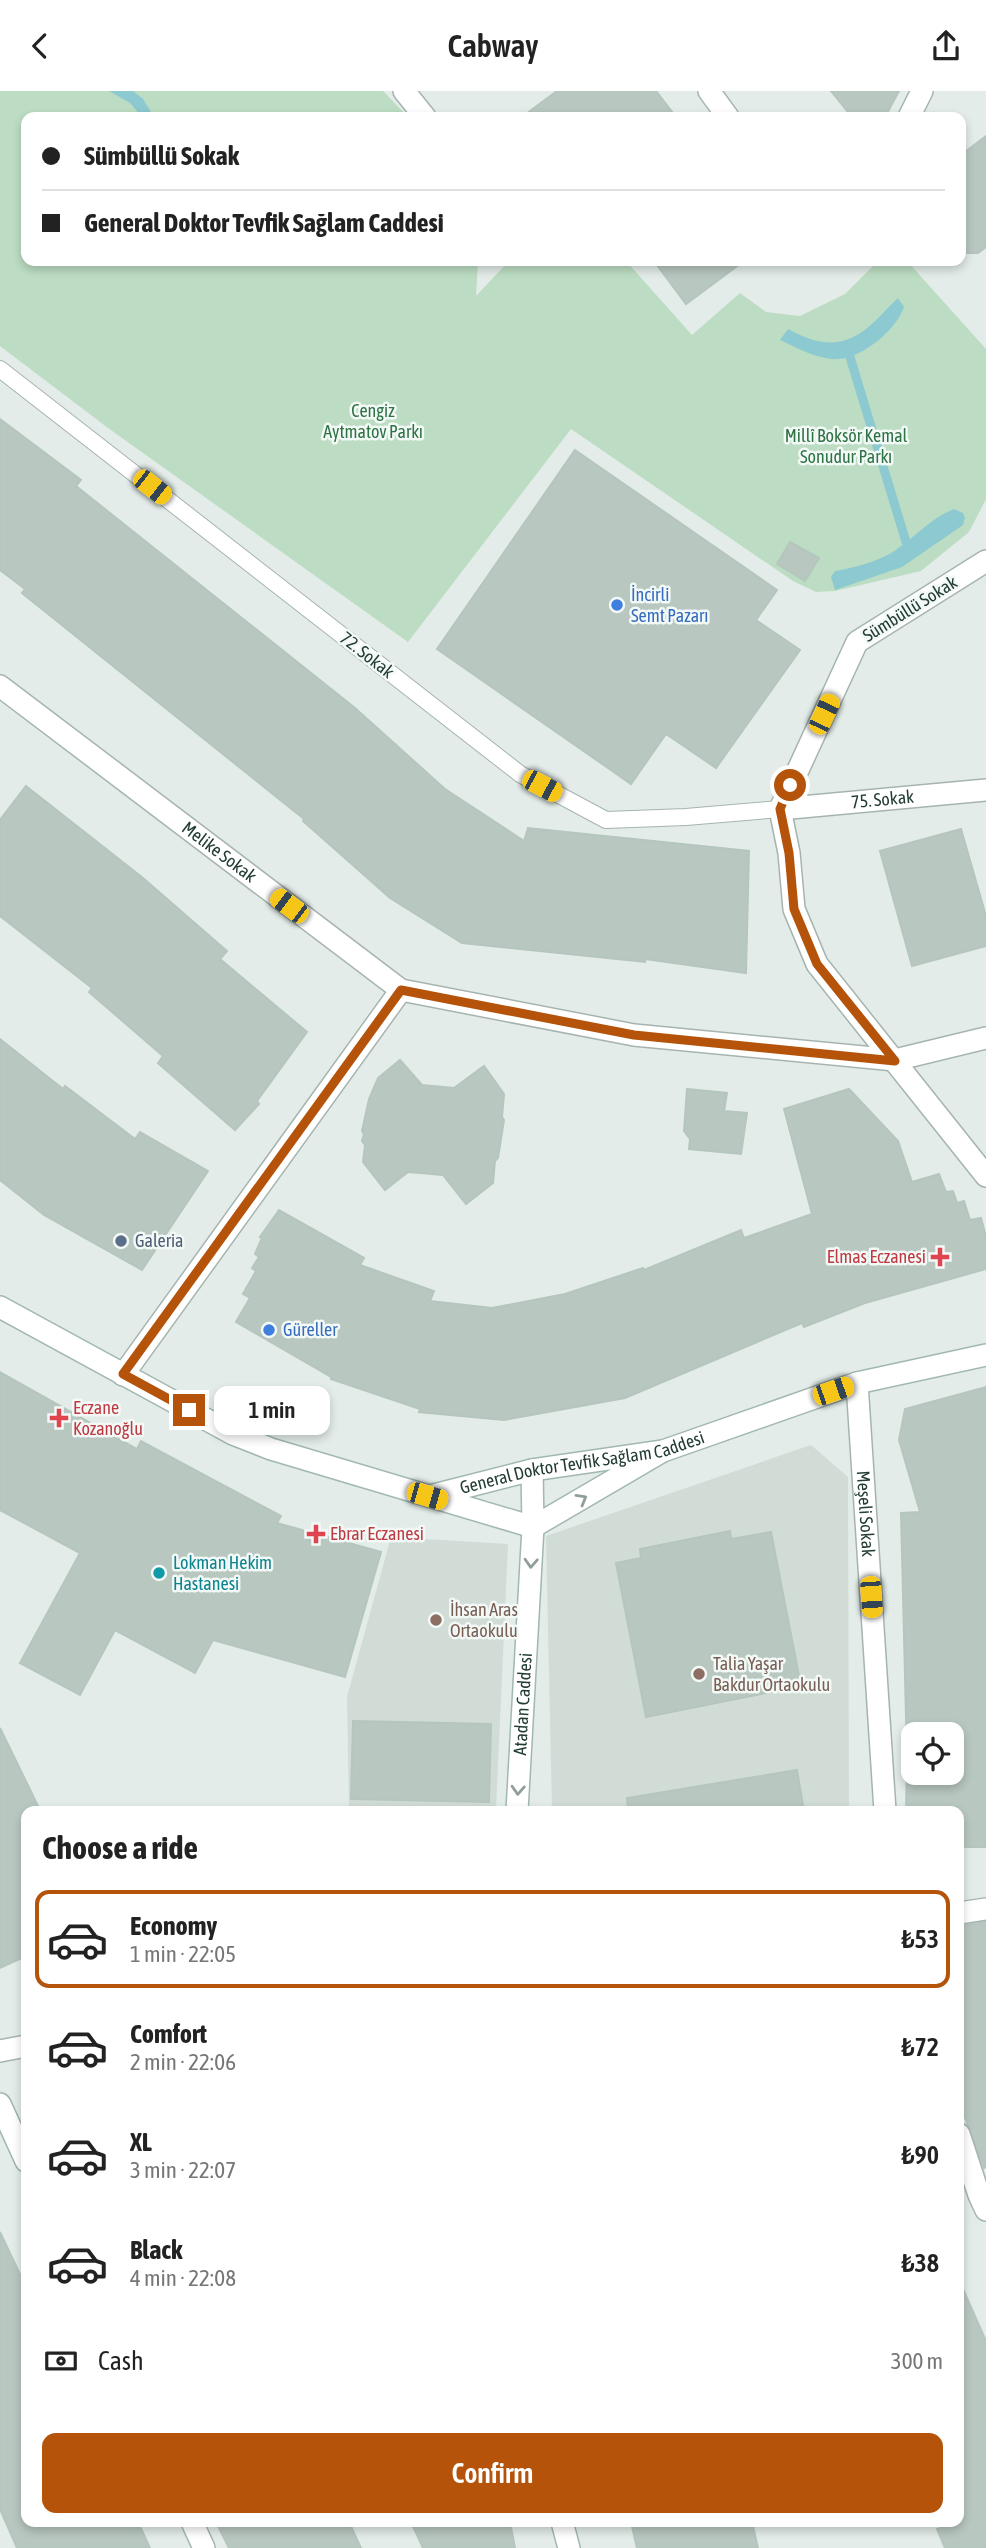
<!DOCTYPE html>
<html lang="en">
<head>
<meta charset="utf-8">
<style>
  :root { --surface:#fff; --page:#f2f2f2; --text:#222; --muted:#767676; --line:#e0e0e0; --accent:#b45309 }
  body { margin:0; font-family:"Asap Condensed",sans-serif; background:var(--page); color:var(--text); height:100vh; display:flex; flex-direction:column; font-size:26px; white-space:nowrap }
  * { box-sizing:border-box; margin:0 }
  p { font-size:23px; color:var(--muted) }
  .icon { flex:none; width:38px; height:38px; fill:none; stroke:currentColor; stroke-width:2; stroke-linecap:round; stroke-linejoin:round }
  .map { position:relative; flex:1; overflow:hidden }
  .panel { position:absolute; left:21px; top:1715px; width:943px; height:721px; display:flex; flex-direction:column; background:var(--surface); border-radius:14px; box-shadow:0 4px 10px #0003 }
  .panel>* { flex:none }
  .guide { position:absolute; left:21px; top:21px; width:945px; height:154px; border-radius:14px; box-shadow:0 4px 10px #0003; display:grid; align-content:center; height:154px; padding:0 21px; background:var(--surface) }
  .buttons { position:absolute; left:901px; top:1631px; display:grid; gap:14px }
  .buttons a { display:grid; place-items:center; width:63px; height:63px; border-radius:14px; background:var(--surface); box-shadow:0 4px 10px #0003; font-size:35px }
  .end { position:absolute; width:32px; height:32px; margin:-16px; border:9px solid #b45309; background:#fff; box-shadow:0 0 0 4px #fff }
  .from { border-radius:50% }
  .bubble { position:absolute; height:49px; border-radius:14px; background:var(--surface); box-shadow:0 4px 10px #0003; font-size:23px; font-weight:600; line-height:49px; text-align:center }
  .car { position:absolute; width:21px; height:42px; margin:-21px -10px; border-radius:9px; box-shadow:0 0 5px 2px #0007; background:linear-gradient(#f5c518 24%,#345 0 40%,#f5c518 0 76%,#345 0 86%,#f5c518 0) }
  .guide b { display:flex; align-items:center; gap:24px; height:66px; font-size:26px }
  .guide b+b { border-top:2px solid var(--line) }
  .guide i { width:18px; height:18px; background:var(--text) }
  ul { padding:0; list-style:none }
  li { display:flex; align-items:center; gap:21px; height:98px; margin:0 14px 10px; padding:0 7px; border:4px solid transparent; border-radius:14px }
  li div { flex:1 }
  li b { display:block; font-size:26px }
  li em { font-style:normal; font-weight:600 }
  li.current { border-color:var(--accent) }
  li>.icon { width:63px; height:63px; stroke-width:1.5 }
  h2 { padding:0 21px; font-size:32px; line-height:84px }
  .pay { display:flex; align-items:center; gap:18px; height:77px; padding:0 21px; font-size:26px }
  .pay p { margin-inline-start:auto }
  .button { display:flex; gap:14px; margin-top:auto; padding:14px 21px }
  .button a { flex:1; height:80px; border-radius:14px; background:var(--accent); color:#fff; font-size:28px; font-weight:600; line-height:80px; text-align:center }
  header { display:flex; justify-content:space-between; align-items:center; height:91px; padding:0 21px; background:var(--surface); font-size:32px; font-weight:600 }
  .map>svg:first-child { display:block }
  .built { fill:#d1dcd6 }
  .green { fill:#bcddc3 }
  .water { fill:#8cc9d0 }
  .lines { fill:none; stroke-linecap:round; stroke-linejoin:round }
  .stream { stroke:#8cc9d0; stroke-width:9 }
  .building { fill:#b8c7c0; stroke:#b5c6be; stroke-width:2; fill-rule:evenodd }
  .lane-casing { stroke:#a6b4af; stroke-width:18 }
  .street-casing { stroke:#a6b4af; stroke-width:24 }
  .secondary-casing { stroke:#a1b8af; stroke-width:24 }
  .lane { stroke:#fff; stroke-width:16 }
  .street { stroke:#fff; stroke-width:21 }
  .secondary { stroke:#fff; stroke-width:21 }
  .oneway { stroke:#919e9a }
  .route { stroke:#b45309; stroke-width:9 }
  .shop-dot { fill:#3f7fe0; stroke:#f3f9f6; stroke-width:2.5 }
  .service-dot { fill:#5c6f8a; stroke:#f3f9f6; stroke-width:2.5 }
  .health-dot { fill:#e0444e; stroke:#f3f9f6; stroke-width:2.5 }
  .culture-dot { fill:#0f9aa8; stroke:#f3f9f6; stroke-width:2.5 }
  .education-dot { fill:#8d6e63; stroke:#f3f9f6; stroke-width:2.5 }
  .labels { text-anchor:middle; stroke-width:5; stroke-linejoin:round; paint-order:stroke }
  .park-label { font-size:18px; fill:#2e7345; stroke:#f3f9f6 }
  .shop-label { font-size:18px; fill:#366cbe; stroke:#f3f9f6; text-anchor:start }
  .street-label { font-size:18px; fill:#233d35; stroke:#f3f9f6 }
  .service-label { font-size:18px; fill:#4e5e75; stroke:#f3f9f6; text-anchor:start }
  .health-label { font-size:18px; fill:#be3a42; stroke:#f3f9f6; text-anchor:start }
  .culture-label { font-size:18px; fill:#0d838f; stroke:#f3f9f6; text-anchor:start }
  .education-label { font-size:18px; fill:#785e54; stroke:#f3f9f6; text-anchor:start }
</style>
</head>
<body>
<header><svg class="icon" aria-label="back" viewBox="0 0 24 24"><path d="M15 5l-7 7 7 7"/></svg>Cabway<svg class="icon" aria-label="share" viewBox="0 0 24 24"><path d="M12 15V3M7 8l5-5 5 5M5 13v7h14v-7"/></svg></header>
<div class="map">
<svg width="986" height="2457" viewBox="0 0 986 2457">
  <rect width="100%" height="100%" fill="#e3ece8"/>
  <g class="built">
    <path d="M811 1354 848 1386 849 1720H552L546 1445Z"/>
    <path d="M391 1446 508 1453 496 1718 349 1716 347 1606Z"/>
  </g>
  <path class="green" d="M0 0H383L408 26H26V170H478L476 205 509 170H626L692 244 740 202 766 221 800 225 845 203 878 170H907L986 258V408L969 441 921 480 835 500 816 501 793 490 571 338 408 551 108 337 0 255Z"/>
  <g class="water">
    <path d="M109 0H133L143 8 154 26H142L130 12Z"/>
    <path d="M898 207 904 216C896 240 858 271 832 268 813 266 797 257 780 249L788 238C821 256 846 258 874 231 883 223 889 215 898 207Z"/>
    <path d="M954 418 963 422 965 427 963 434 902 476 835 499 831 486 835 480C856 476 878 471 896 459 916 445 931 427 954 418Z"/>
  </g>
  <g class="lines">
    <path class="stream" d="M850 266 906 451"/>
  </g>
  <g class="building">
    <path d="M557 0H656L676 26H522Z"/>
    <path d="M831 0H899L885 26H852Z"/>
    <path d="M986 45V156L978 162H961V64Z"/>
    <path d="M654 170H744L686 213Z"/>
    <path d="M0 328 81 389 76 395 355 617 445 698 524 750 528 737 749 760 746 882 645 868V871L462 852 390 807 303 730 304 728 22 502 25 498 0 479Z"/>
    <path d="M575 359 777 499 756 529 800 559 716 677 666 643 631 693 437 558Z"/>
    <path d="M790 451 819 467 805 490 777 473Z"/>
    <path d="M26 695 143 787 227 860 220 868 307 941 257 1010 259 1013 235 1039 158 972 163 965 89 901 92 897 0 825V729Z"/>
    <path d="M961 738 986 825V855L912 875 880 760Z"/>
    <path d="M0 948 63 998 65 995 135 1048 140 1041 208 1080 142 1179 44 1124 0 1089Z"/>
    <path d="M400 969 422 994 454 997 484 975 504 1003 502 1026 504 1029 498 1067 495 1070 493 1092 466 1113 443 1084 408 1081 385 1099 363 1071 365 1054 362 1050 364 1043 362 1040 369 1008 378 987Z"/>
    <path d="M687 998 727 1002 724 1020 747 1022 741 1063 689 1058 690 1048 684 1040Z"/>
    <path d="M849 998 898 1050 912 1091 939 1083 946 1101 953 1100 957 1112 964 1110 970 1129 981 1127 986 1146V1178L865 1212 804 1236 802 1232 625 1307 504 1329 419 1321 420 1318 331 1288V1286L236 1231 250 1207 243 1203 256 1180 252 1177 259 1166 255 1163 262 1147 260 1146 279 1119 364 1167 360 1174 434 1200 430 1210 492 1217 565 1203 643 1177 644 1179 741 1139 744 1147 812 1123 784 1018Z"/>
    <path d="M0 1281 137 1358 141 1350 281 1425 277 1432 381 1461 345 1586 213 1549 195 1582 115 1539 80 1604 20 1572 80 1462 0 1419Z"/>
    <path d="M986 1296V1756H959V1720H906L907 1666 901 1422 920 1421 899 1349 905 1318ZM914 1643H952V1682H914Z"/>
    <path d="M730 1440 731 1448 771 1441 801 1595 646 1626 616 1472 641 1467 640 1458Z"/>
    <path d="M353 1630 491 1633 489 1711 351 1708Z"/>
    <path d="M0 1637 38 1715 26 1720V1865L0 1877Z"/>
    <path d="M797 1679 804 1720H628L627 1707Z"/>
    <path d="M986 1831V2076L984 2077 959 2010V1835Z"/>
    <path d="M0 2141 26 2196V2431H138L150 2457H17L0 2418Z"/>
    <path d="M959 2189 986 2250V2457H945L937 2438 959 2431Z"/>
    <path d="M216 2431H349L361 2457H229Z"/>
    <path d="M411 2431H510L515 2457H423Z"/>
    <path d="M631 2431H752L758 2457H637Z"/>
  </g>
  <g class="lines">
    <g class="lane-casing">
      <path id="lane" d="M0 278 520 683 606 729 686 726 780 718"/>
    </g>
    <g class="street-casing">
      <g id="street">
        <path d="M404 0 425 26"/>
        <path d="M709 0 728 26"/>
        <path d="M909 26 922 0"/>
        <path d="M986 470 857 551 780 718 789 762 794 818 817 873 986 1085"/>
        <path id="s1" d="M0 595 401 899 634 944 895 969 986 947"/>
        <path id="s2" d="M780 718 986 699"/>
        <path d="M123 1284 401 899"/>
        <path id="s3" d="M857 1292 885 1720"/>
        <path d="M959 1822 986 1818"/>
        <path d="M0 1960 26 1955"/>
        <path d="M959 2043 979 2104 986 2119"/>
      </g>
    </g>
    <g class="secondary-casing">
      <g id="secondary">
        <path d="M0 1216 233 1343 271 1358 533 1436 663 1360"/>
        <path id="s4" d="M430 1405 532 1379 663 1360 857 1292 986 1264"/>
        <path id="s5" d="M517 1720 533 1436 532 1379"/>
        <path d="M0 2013 26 2070"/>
        <path d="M192 2431 204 2457"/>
        <path d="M562 2431 569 2457"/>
      </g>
    </g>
    <use href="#lane" class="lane"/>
    <use href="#street" class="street"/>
    <use href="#secondary" class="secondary"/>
  </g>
  <defs><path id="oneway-chevron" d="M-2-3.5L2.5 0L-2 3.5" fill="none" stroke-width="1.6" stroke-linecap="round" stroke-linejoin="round" transform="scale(1.75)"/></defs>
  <g class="oneway">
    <use href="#oneway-chevron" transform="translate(582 1408) rotate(-30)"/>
    <use href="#oneway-chevron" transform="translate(531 1472) rotate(93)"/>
    <use href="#oneway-chevron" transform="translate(518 1699) rotate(93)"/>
  </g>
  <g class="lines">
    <path class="route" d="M189 1319 123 1283 401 899 634 944 895 970 817 873 794 818 789 762 780 718 790 694"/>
  </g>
  <g class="shop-dot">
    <circle cx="617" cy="514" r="7"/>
    <circle cx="269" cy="1239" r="7"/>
  </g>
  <circle class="service-dot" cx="121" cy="1150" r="7"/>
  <g class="health-dot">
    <path d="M936.5 1155.5h7v7h7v7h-7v7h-7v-7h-7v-7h7z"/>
    <path d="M55.5 1316.5h7v7h7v7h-7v7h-7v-7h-7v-7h7z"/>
    <path d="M312.5 1432.5h7v7h7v7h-7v7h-7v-7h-7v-7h7z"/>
  </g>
  <circle class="culture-dot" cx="159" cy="1482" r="7"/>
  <g class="education-dot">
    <circle cx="436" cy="1529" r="7"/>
    <circle cx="699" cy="1583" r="7"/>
  </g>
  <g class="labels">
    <g class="park-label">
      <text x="373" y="326">Cengiz<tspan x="373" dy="21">Aytmatov Parkı</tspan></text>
      <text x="846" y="351">Millî Boksör Kemal<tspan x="846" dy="21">Sonudur Parkı</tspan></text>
    </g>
    <g class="shop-label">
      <text x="631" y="510">İncirli<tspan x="631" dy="21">Semt Pazarı</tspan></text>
      <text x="283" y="1245">Güreller</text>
    </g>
    <g class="street-label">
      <text transform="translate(910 518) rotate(-32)" y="6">Sümbüllü Sokak</text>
      <text transform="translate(367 564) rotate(38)" y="6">72. Sokak</text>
      <text dy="6" stroke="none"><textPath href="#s2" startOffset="103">75. Sokak</textPath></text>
      <text dy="6" stroke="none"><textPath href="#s1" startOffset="275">Melike Sokak</textPath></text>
      <text dy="6" stroke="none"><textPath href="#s4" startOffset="156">General Doktor Tevfik Sağlam Caddesi</textPath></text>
      <text dy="6" stroke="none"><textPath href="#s3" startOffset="131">Meşeli Sokak</textPath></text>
      <text dy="6" stroke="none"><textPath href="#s5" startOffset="107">Atadan Caddesi</textPath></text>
    </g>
    <g class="service-label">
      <text x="135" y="1156">Galeria</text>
    </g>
    <g class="health-label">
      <text x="926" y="1172" text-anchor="end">Elmas Eczanesi</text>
      <text x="73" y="1323">Eczane<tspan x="73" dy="21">Kozanoğlu</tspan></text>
      <text x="330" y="1449">Ebrar Eczanesi</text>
    </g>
    <g class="culture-label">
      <text x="173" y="1478">Lokman Hekim<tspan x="173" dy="21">Hastanesi</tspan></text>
    </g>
    <g class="education-label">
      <text x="450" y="1525">İhsan Aras<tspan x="450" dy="21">Ortaokulu</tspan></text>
      <text x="713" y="1579">Talia Yaşar<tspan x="713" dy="21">Bakdur Ortaokulu</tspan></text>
    </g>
  </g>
</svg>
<div class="buttons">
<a><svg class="icon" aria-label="locate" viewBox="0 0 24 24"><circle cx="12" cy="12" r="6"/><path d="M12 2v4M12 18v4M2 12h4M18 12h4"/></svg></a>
</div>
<i class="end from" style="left:790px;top:694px"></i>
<i class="end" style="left:189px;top:1319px"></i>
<div class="bubble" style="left:214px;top:1295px;width:116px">1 min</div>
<i class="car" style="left:152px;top:396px;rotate:128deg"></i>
<i class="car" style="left:824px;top:623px;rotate:25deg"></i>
<i class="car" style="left:542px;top:695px;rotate:118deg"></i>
<i class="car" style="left:289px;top:815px;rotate:307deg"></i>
<i class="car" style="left:833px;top:1300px;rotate:71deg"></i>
<i class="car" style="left:427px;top:1405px;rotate:106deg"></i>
<i class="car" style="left:871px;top:1506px;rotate:176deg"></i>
<div class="guide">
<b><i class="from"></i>Sümbüllü Sokak</b>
<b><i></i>General Doktor Tevfik Sağlam Caddesi</b>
</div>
<section class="panel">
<h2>Choose a ride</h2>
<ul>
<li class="current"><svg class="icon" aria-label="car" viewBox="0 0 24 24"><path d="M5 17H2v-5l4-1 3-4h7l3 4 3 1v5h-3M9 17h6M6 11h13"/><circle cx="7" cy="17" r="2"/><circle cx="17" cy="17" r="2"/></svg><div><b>Economy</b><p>1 min · 22:05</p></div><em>₺53</em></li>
<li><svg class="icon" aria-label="car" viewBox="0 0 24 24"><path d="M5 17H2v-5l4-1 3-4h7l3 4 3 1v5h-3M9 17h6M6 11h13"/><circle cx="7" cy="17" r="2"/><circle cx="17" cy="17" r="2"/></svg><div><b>Comfort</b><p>2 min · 22:06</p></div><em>₺72</em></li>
<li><svg class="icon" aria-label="car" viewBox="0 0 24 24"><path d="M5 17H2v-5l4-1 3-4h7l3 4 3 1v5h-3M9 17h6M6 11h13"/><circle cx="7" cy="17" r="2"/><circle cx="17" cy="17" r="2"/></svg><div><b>XL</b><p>3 min · 22:07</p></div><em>₺90</em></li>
<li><svg class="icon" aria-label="car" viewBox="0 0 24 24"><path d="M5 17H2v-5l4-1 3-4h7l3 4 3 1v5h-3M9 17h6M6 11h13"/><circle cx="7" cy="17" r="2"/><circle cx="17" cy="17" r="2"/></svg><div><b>Black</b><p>4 min · 22:08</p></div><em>₺38</em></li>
</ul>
<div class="pay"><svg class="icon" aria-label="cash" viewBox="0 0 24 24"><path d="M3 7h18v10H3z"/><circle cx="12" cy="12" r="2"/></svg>Cash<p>300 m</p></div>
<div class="button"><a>Confirm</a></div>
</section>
</div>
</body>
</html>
